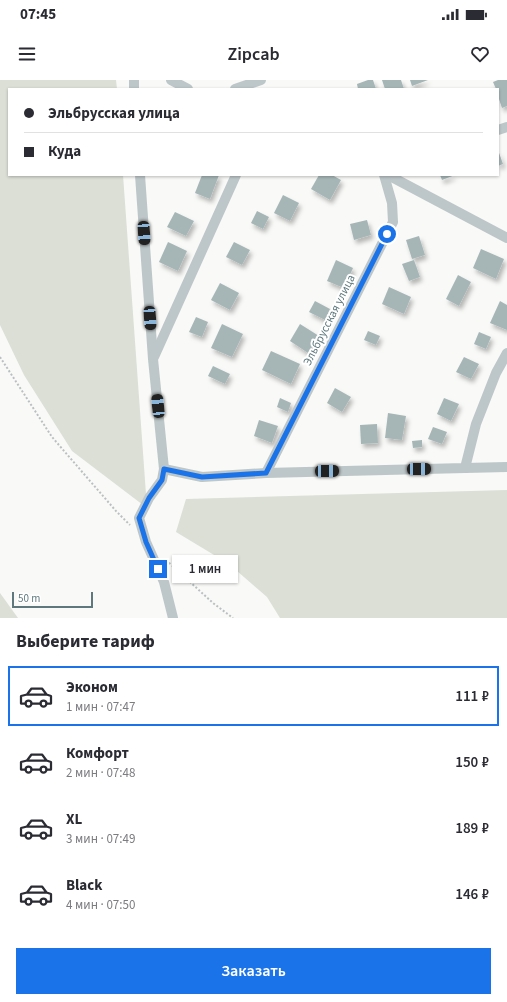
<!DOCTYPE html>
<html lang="ru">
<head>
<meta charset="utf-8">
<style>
  :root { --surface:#fff; --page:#f7f7f7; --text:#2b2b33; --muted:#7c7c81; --line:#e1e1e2; --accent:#1a73e8 }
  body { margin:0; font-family:"Source Sans 3",sans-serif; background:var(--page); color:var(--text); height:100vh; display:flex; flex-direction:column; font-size:15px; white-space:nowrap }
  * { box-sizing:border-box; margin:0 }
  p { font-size:13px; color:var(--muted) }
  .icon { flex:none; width:22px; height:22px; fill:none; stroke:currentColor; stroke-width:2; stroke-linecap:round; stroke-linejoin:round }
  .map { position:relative; height:538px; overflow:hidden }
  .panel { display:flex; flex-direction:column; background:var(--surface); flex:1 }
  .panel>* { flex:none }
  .hud { position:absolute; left:8px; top:8px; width:491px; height:88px; border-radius:0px; box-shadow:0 1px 3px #0004; display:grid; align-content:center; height:88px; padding:0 16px; background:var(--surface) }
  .scale { position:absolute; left:12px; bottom:10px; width:81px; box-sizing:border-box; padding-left:4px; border:2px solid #5e787e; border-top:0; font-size:11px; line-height:14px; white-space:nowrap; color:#5e787e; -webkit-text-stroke:3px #fff; paint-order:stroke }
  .end { position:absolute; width:18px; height:18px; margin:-9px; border:5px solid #1a73e8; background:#fff; box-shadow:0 0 0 2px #fff }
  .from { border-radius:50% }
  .bubble { position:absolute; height:28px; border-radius:0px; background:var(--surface); box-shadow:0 1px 3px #0004; font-size:13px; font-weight:600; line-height:28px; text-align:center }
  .car { position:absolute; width:12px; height:24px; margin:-12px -6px; border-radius:5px; box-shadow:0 0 3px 1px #0007; background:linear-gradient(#222 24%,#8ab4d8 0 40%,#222 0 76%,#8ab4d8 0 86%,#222 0) }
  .hud b { display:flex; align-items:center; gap:14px; height:38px; font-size:15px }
  .hud b+b { border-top:1px solid var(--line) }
  .hud i { width:10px; height:10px; background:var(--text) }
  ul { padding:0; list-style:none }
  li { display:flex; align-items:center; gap:12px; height:60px; margin:0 8px 6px; padding:0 8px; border:2px solid transparent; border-radius:0px }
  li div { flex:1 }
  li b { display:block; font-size:15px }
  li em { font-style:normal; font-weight:600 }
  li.selected { border-color:var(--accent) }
  li>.icon { width:36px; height:36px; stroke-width:1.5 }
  h2 { padding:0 16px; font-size:18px; line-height:48px }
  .action { display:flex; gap:8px; margin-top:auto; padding:8px 16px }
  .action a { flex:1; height:46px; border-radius:0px; background:var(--accent); color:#fff; font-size:16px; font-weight:600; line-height:46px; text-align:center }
  .status { display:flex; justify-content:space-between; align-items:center; height:28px; padding:0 20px; background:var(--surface); direction:ltr }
  .status svg { height:11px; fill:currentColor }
  header { display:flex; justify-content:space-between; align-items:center; height:52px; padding:0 16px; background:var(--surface); font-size:18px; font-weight:600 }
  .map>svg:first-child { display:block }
  .green { fill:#dbdfd6 }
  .building { fill:#a6b6b7; filter:url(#shadow) }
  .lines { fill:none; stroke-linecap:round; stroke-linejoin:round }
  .path { stroke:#bac0c1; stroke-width:2; stroke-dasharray:2 2; stroke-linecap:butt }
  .minor { stroke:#bdc6c8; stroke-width:10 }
  .route { stroke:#1a73e8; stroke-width:5 }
  .labels { text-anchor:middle; stroke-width:4; stroke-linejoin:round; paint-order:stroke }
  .street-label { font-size:12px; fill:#5e787e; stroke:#fff }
</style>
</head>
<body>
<div class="status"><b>07:45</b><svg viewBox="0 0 49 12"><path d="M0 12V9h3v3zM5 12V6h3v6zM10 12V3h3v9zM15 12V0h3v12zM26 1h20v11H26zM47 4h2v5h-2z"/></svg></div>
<header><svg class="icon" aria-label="menu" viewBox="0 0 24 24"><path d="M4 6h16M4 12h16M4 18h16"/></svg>Zipcab<svg class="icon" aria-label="heart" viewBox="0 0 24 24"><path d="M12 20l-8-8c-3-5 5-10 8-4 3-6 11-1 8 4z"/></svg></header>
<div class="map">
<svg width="507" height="538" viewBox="0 0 507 538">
  <defs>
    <filter id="shadow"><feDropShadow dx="2.5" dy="4" stdDeviation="2" flood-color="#0004"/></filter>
  </defs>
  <rect width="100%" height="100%" fill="#f9f9f7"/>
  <g class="green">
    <path d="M0 0H116L117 9H9V95H123L147 428 72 371 24 295 0 245Z"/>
    <path d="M507 410V538H280L267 517 229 484 176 452 186 419Z"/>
    <path d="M0 513 18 538H0Z"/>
  </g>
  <g class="building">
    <path d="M368 0H373L376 9H358L357 4Z"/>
    <path d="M382 0H401L404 9H385Z"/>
    <path d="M410 0H428L412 6Z"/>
    <path d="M498 0H507V26L502 28 498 16V9H496L493 2Z"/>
    <path d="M498 70 503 84 498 86Z"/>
    <path d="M202 95H219L210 119 195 113Z"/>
    <path d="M319 95H332L341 100 330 120 311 109Z"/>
    <path d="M440 95H455L442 100Z"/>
    <path d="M283 115 299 123 290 141 274 133Z"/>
    <path d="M257 131 269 137 263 149 251 143Z"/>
    <path d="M175 132 194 141 186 156 167 147Z"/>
    <path d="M367 140 371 155 354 160 350 144Z"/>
    <path d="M419 156 425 175 412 179 406 160Z"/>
    <path d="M168 162 187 171 178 191 159 182Z"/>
    <path d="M234 162 250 170 242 185 226 177Z"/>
    <path d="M481 169 504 179 496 199 473 188Z"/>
    <path d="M336 180 353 188 344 208 327 201Z"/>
    <path d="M414 180 420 197 409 201 402 184Z"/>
    <path d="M458 195 471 202 459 226 446 219Z"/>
    <path d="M220 203 239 213 230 230 211 220Z"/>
    <path d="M389 207 411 217 404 234 382 224Z"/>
    <path d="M315 221 330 229 325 240 309 232Z"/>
    <path d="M500 221 507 225V250L490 243Z"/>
    <path d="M196 237 208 242 202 257 189 252Z"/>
    <path d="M222 244 243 254 232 277 211 268Z"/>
    <path d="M300 244 319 256 308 273 290 261Z"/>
    <path d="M368 251 380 256 376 265 364 260Z"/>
    <path d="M479 252 491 257 486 269 474 264Z"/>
    <path d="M271 271 300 284 291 304 262 290Z"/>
    <path d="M464 277 479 284 471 299 456 292Z"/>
    <path d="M213 286 230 294 225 304 208 296Z"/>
    <path d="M335 308 351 317 342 332 327 323Z"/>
    <path d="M280 318 291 323 288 332 277 327Z"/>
    <path d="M444 318 459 324 451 341 437 334Z"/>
    <path d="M388 333 406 336 402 360 385 358Z"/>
    <path d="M259 340 278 346 272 363 254 356Z"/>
    <path d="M377 344 378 363 361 364 360 345Z"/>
    <path d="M433 347 447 352 442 364 428 359Z"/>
    <path d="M422 360V367L413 368 412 361Z"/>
  </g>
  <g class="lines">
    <g class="path">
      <path d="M0 277 52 357 116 431 130 445"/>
      <path d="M166 480 213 523 233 538"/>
    </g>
    <g class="minor">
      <path d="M134 0V9"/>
      <path d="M171 0 188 9"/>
      <path d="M235 9 261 0"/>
      <path d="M498 50 507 47"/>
      <path d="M140 95 153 279 164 389 162 400 149 418 139 438 146 462 164 502 173 538"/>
      <path d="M388 95 507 158"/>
      <path d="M154 277 236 95"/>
      <path d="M465 388 507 387"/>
      <path d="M164 389 202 397 266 393 465 388 476 344 496 293 507 273"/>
      <path d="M266 393 393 142 392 123 384 95"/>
    </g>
  </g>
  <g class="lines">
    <path class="route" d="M158 489 146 462 139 438 149 418 162 400 164 389 202 397 266 393 387 154"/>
  </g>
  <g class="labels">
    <g class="street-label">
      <text transform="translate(329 240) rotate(-63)" y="4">Эльбрусская улица</text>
    </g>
  </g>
</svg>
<div class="scale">50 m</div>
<i class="end from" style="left:387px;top:154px"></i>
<i class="end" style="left:158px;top:489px"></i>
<div class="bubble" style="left:172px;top:475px;width:66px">1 мин</div>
<i class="car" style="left:144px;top:153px;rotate:176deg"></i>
<i class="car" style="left:150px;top:238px;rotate:176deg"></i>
<i class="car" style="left:158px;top:326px;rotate:354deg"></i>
<i class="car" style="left:419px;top:389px;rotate:89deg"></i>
<i class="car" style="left:327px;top:391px;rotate:89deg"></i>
<div class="hud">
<b><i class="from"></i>Эльбрусская улица</b>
<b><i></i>Куда</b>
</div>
</div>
<section class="panel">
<h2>Выберите тариф</h2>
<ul>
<li class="selected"><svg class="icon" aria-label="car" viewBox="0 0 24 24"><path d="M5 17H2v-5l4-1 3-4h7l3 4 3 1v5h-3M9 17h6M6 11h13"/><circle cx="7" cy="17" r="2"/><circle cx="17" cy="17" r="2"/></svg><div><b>Эконом</b><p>1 мин · 07:47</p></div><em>111 ₽</em></li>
<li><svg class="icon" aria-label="car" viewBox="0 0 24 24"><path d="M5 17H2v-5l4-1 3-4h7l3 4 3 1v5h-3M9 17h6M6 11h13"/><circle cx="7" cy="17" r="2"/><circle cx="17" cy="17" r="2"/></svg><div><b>Комфорт</b><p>2 мин · 07:48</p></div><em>150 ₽</em></li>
<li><svg class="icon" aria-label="car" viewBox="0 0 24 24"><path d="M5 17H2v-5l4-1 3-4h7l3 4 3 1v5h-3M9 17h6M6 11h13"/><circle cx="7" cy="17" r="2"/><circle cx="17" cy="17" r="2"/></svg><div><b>XL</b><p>3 мин · 07:49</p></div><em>189 ₽</em></li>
<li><svg class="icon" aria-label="car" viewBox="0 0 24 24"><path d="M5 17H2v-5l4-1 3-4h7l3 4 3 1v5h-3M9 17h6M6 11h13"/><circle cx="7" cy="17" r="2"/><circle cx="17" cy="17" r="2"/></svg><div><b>Black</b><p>4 мин · 07:50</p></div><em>146 ₽</em></li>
</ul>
<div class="action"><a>Заказать</a></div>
</section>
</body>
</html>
